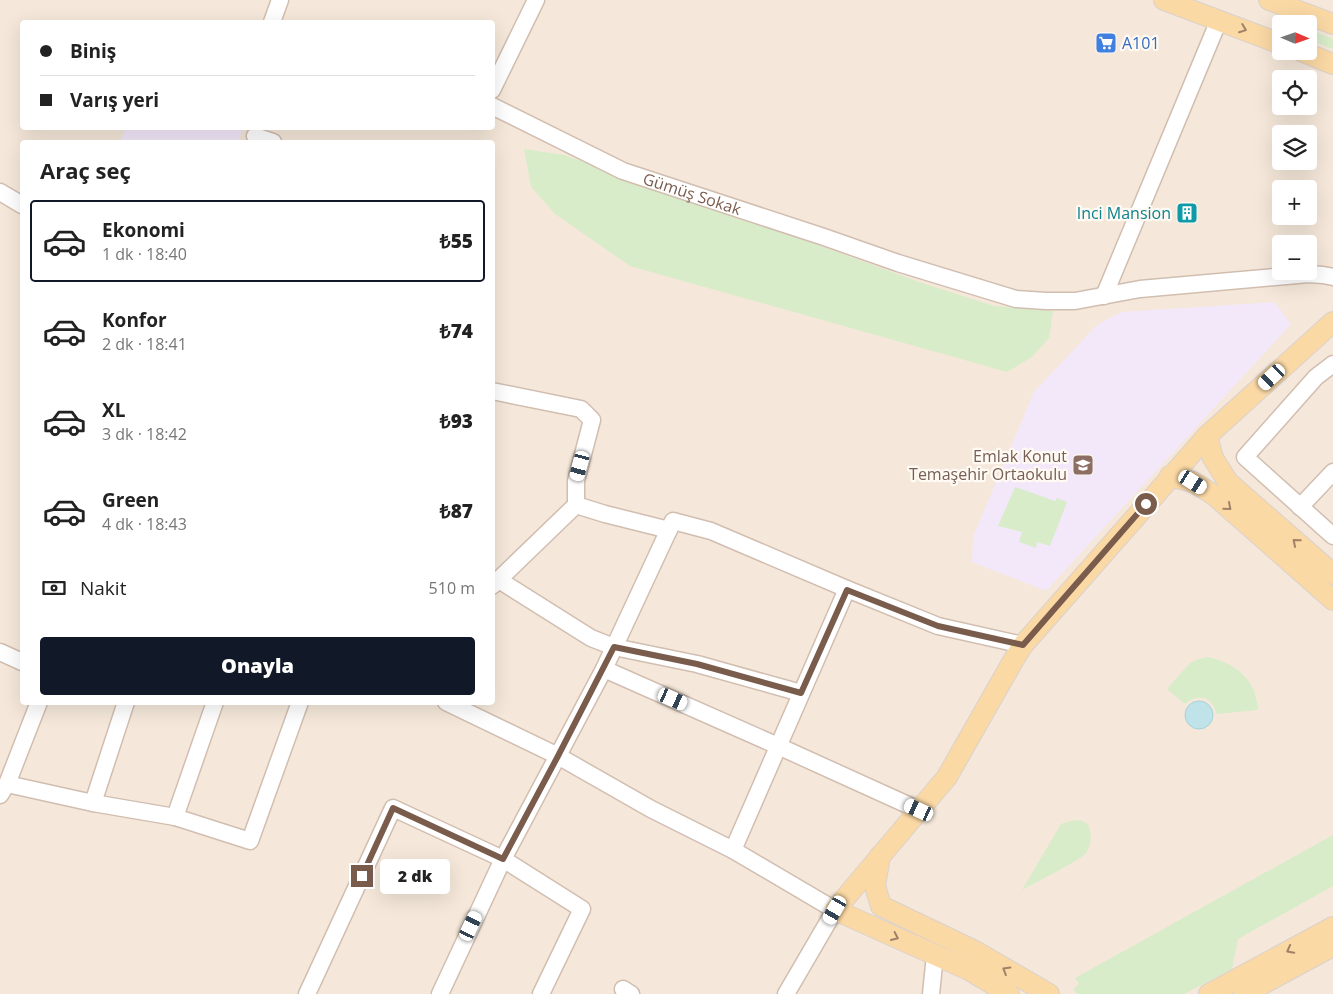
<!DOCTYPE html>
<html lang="tr">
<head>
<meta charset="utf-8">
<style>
  :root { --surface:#fff; --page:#f6f6f6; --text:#222; --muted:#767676; --line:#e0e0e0; --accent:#111827 }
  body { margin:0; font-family:"Open Sans",sans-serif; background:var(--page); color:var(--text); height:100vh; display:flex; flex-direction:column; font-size:19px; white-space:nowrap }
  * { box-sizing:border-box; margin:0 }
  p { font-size:16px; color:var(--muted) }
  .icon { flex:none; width:28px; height:28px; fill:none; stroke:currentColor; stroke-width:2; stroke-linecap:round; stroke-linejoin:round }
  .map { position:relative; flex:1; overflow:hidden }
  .drawer { position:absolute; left:20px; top:140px; width:475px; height:565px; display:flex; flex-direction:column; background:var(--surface); border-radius:5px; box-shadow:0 5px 20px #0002 }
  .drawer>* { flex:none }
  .hud { position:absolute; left:20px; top:20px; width:475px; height:110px; border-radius:5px; box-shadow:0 5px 20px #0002; display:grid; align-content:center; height:110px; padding:0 20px; background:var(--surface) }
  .needle { width:32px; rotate:92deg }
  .fabs { position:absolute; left:1272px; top:15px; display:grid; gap:10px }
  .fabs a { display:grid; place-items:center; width:45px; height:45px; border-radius:5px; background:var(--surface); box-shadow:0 5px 20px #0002; font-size:25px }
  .end { position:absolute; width:22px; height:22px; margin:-11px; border:6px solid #7a5c4d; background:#fff; box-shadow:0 0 0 2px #fff }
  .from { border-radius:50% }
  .bubble { position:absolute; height:35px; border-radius:5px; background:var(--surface); box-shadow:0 5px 20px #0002; font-size:16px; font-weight:800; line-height:35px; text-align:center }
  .car { position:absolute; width:15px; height:30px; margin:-15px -8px; border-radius:6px; box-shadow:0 0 4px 1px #0007; background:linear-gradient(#fff 24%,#345 0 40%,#fff 0 76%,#345 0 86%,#fff 0) }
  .hud b { display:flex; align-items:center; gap:18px; height:48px; font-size:19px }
  .hud b+b { border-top:1px solid var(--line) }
  .hud i { width:12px; height:12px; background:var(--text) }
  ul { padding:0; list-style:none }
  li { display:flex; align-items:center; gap:15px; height:82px; margin:0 10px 8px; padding:0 10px; border:2px solid transparent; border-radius:5px }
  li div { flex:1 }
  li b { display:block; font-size:19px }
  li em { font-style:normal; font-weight:800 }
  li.on { border-color:var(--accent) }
  li>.icon { width:45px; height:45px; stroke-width:1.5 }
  h2 { padding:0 20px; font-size:22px; line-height:60px }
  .pay { display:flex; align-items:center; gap:12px; height:55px; padding:0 20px; font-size:19px }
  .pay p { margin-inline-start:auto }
  .primary-button { display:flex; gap:10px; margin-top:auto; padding:10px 20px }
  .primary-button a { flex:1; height:58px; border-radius:5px; background:var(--accent); color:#fff; font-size:20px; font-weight:800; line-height:58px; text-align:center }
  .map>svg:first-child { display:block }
  .residential { fill:#f5e8da; fill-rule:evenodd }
  .education { fill:#f3e8fa }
  .green { fill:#d8ecc9 }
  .water { fill:#bfe3e8; stroke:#a5d3da }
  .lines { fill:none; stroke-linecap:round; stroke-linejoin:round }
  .minor-casing { stroke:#d1beb0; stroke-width:19 }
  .major-casing { stroke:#dad1cd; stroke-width:22 }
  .minor { stroke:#fff; stroke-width:16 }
  .major { stroke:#fbd9a5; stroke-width:20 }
  .oneway { stroke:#a18267 }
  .route { stroke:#7a5c4d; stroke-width:6 }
  .labels { text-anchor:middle; stroke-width:4.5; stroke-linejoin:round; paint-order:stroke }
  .shop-label { font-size:16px; fill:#366cbe; stroke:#fffaf3; text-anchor:start }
  .street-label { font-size:16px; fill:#7a5c4d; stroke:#fffaf3 }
  .culture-label { font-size:16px; fill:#0d838f; stroke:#fffaf3; text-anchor:end }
  .education-label { font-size:16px; fill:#785e54; stroke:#fffaf3; text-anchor:end }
</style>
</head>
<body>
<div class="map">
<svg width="1333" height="994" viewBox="0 0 1333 994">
  <rect width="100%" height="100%" fill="#fdf6ec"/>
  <path class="residential" d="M0 0H1333V994H0ZM22 22H492V128H22ZM1281 24H1309V51H1281ZM1281 79H1309V106H1281ZM1281 134H1309V161H1281ZM22 142H492V702H22ZM1281 189H1309V216H1281ZM1281 244H1309V271H1281Z"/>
  <g class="education">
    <path d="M126 128H242L239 142H120Z"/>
    <path d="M1274 302 1291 324 1046 591 972 562 973 537 1034 392 1098 324 1121 312Z"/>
  </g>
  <g class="green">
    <path d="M1309 29 1333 39V49L1309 40Z"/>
    <path d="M524 149 564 155 705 204 922 283 994 306 1053 311 1049 338 1032 357 1007 372 630 266 555 214 531 187Z"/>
    <path d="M1015 487 1055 501 1057 498 1067 502 1050 546 1037 542 1036 548 1019 542 1022 532 998 526Z"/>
    <path d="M1206 657C1223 659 1244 670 1252 687 1256 694 1257 702 1258 710L1216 714C1214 697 1198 692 1185 704L1167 689 1189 664 1196 660Z"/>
    <path d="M1080 820 1088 824C1092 835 1092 844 1086 853 1081 860 1032 884 1022 890L1061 824 1070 821Z"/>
    <path d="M1333 835V886L1238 939 1232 969 1184 994H1078L1073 990 1079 984 1075 978Z"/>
  </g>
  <circle class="water" cx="1199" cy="715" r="14"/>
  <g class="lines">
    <g class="minor-casing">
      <g id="minor">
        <path d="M272 22 280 0"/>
        <path d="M492 90 536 0"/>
        <path id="s1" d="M492 106 623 171 824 237 898 263 1016 299 1046 301H1075L1140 289 1308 274 1323 275 1333 277"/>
        <path d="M255 136 273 142"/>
        <path d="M0 192 22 205"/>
        <path d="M1104 296 1219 20"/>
        <path d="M1333 364 1316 377 1245 457 1333 536"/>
        <path d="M492 391 581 409 592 420 576 481V505L605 514 669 530"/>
        <path d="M1300 507 1333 472"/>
        <path d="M499 580 591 638 614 647 697 664 801 693"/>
        <path d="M492 586 576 505"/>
        <path d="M0 652 22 662"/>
        <path d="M604 669 778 746 919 810"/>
        <path d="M446 702 558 756 651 809 733 850 835 910 786 994"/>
        <path d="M7 784 39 702"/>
        <path d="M0 795 7 784 93 803 175 817 250 841 300 702"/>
        <path d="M93 803 126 702"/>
        <path d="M175 817 215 702"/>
        <path d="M733 850 847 589"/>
        <path d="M623 989 631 994"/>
        <path d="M307 994 393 808 503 859 582 909 541 994"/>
        <path d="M440 994 503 859 604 669 673 521 711 531 847 589 938 626 1023 645"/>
        <path d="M931 994 935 955"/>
      </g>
    </g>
    <g class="major-casing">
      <g id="major">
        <path d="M1164 0 1281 44"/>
        <path d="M1269 0 1333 24"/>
        <path d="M1301 51 1333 64"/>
        <path d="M1207 436 1213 458 1228 482 1333 574"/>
        <path d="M1170 476 1193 482 1214 495 1333 600"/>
        <path d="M880 856 875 886 881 906 975 951 1049 994"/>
        <path d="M1009 994 969 970 835 910 947 777 1013 661 1023 645 1207 436 1333 322"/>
        <path d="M1209 994 1333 927"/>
        <path d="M1244 994 1333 946"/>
      </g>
    </g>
    <use href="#minor" class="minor"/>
    <use href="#major" class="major"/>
  </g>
  <defs><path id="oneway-chevron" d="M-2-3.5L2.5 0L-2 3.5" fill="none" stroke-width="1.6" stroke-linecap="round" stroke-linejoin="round" transform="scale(1.25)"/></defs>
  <g class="oneway">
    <use href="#oneway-chevron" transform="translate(1243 29) rotate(21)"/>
    <use href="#oneway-chevron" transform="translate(1228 507) rotate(41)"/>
    <use href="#oneway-chevron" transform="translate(1296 542) rotate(-139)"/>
    <use href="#oneway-chevron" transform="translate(895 937) rotate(25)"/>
    <use href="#oneway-chevron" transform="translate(1290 950) rotate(152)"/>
    <use href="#oneway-chevron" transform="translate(1006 970) rotate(-149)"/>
  </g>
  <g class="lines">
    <path class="route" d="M362 876 393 808 503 859 558 756 614 647 697 664 801 693 847 590 938 626 1023 645 1146 504"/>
  </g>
  <defs>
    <g id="supermarket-square" transform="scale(1.125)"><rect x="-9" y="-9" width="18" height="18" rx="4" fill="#3f7fe0" stroke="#fffaf3"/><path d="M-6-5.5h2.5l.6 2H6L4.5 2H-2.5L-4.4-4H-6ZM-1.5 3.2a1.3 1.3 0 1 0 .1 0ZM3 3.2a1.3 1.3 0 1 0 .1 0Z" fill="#fff"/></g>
    <g id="building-square" transform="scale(1.125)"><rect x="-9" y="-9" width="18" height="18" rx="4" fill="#0f9aa8" stroke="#fffaf3"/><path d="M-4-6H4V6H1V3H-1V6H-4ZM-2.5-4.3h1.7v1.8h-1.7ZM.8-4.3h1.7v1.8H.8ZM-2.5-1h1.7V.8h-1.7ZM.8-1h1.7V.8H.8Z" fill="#fff"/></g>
    <g id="school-square" transform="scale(1.125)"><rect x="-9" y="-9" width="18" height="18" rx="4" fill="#8d6e63" stroke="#fffaf3"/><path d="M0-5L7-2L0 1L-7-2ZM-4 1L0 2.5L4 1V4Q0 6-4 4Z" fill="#fff"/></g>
  </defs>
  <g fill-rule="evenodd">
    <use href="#supermarket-square" x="1106" y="43"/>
    <use href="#building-square" x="1187" y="213"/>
    <use href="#school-square" x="1083" y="465"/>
  </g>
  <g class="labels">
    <g class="shop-label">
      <text x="1122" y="49">A101</text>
    </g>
    <g class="street-label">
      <text dy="6" stroke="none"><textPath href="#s1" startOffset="219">Gümüş Sokak</textPath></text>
    </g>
    <g class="culture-label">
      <text x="1171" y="219">Inci Mansion</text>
    </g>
    <g class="education-label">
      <text x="1067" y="462">Emlak Konut<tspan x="1067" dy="18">Temaşehir Ortaokulu</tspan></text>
    </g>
  </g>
</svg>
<div class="fabs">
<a><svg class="needle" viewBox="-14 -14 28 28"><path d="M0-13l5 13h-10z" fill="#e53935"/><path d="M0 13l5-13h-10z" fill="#767676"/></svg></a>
<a><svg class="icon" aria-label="locate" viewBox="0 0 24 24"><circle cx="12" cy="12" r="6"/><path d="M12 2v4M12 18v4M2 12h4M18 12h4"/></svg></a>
<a><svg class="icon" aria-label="layers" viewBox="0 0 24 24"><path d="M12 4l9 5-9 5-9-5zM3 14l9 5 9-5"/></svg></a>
<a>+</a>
<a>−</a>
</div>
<i class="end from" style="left:1146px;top:504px"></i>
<i class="end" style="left:362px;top:876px"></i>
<div class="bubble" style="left:380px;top:859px;width:70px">2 dk</div>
<i class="car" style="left:1272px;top:377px;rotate:227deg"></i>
<i class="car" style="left:580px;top:466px;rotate:195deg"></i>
<i class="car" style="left:1193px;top:482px;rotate:122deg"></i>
<i class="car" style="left:673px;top:699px;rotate:114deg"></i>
<i class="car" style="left:919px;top:810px;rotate:295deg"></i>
<i class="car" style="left:835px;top:910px;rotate:210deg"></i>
<i class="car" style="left:471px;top:926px;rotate:25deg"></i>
<div class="hud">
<b><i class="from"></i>Biniş</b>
<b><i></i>Varış yeri</b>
</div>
<section class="drawer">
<h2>Araç seç</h2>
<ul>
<li class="on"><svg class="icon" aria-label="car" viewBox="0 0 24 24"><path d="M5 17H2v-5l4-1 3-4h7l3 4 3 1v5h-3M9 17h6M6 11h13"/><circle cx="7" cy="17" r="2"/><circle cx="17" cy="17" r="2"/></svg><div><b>Ekonomi</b><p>1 dk · 18:40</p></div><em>₺55</em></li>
<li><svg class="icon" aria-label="car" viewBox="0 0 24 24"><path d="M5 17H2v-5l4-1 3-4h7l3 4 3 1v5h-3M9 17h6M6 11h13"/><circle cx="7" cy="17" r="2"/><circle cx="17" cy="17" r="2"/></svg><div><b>Konfor</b><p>2 dk · 18:41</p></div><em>₺74</em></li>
<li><svg class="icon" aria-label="car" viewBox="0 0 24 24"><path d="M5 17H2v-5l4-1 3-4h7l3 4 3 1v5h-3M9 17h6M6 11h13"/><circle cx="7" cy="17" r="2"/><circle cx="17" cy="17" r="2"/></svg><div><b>XL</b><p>3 dk · 18:42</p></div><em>₺93</em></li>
<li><svg class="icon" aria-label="car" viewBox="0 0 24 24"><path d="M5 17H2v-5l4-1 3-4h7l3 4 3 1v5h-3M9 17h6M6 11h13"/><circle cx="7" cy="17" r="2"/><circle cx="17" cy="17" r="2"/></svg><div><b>Green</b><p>4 dk · 18:43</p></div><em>₺87</em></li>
</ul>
<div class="pay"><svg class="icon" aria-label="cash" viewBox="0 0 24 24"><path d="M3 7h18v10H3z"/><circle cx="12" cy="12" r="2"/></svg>Nakit<p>510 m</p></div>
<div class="primary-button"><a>Onayla</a></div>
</section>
</div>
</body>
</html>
